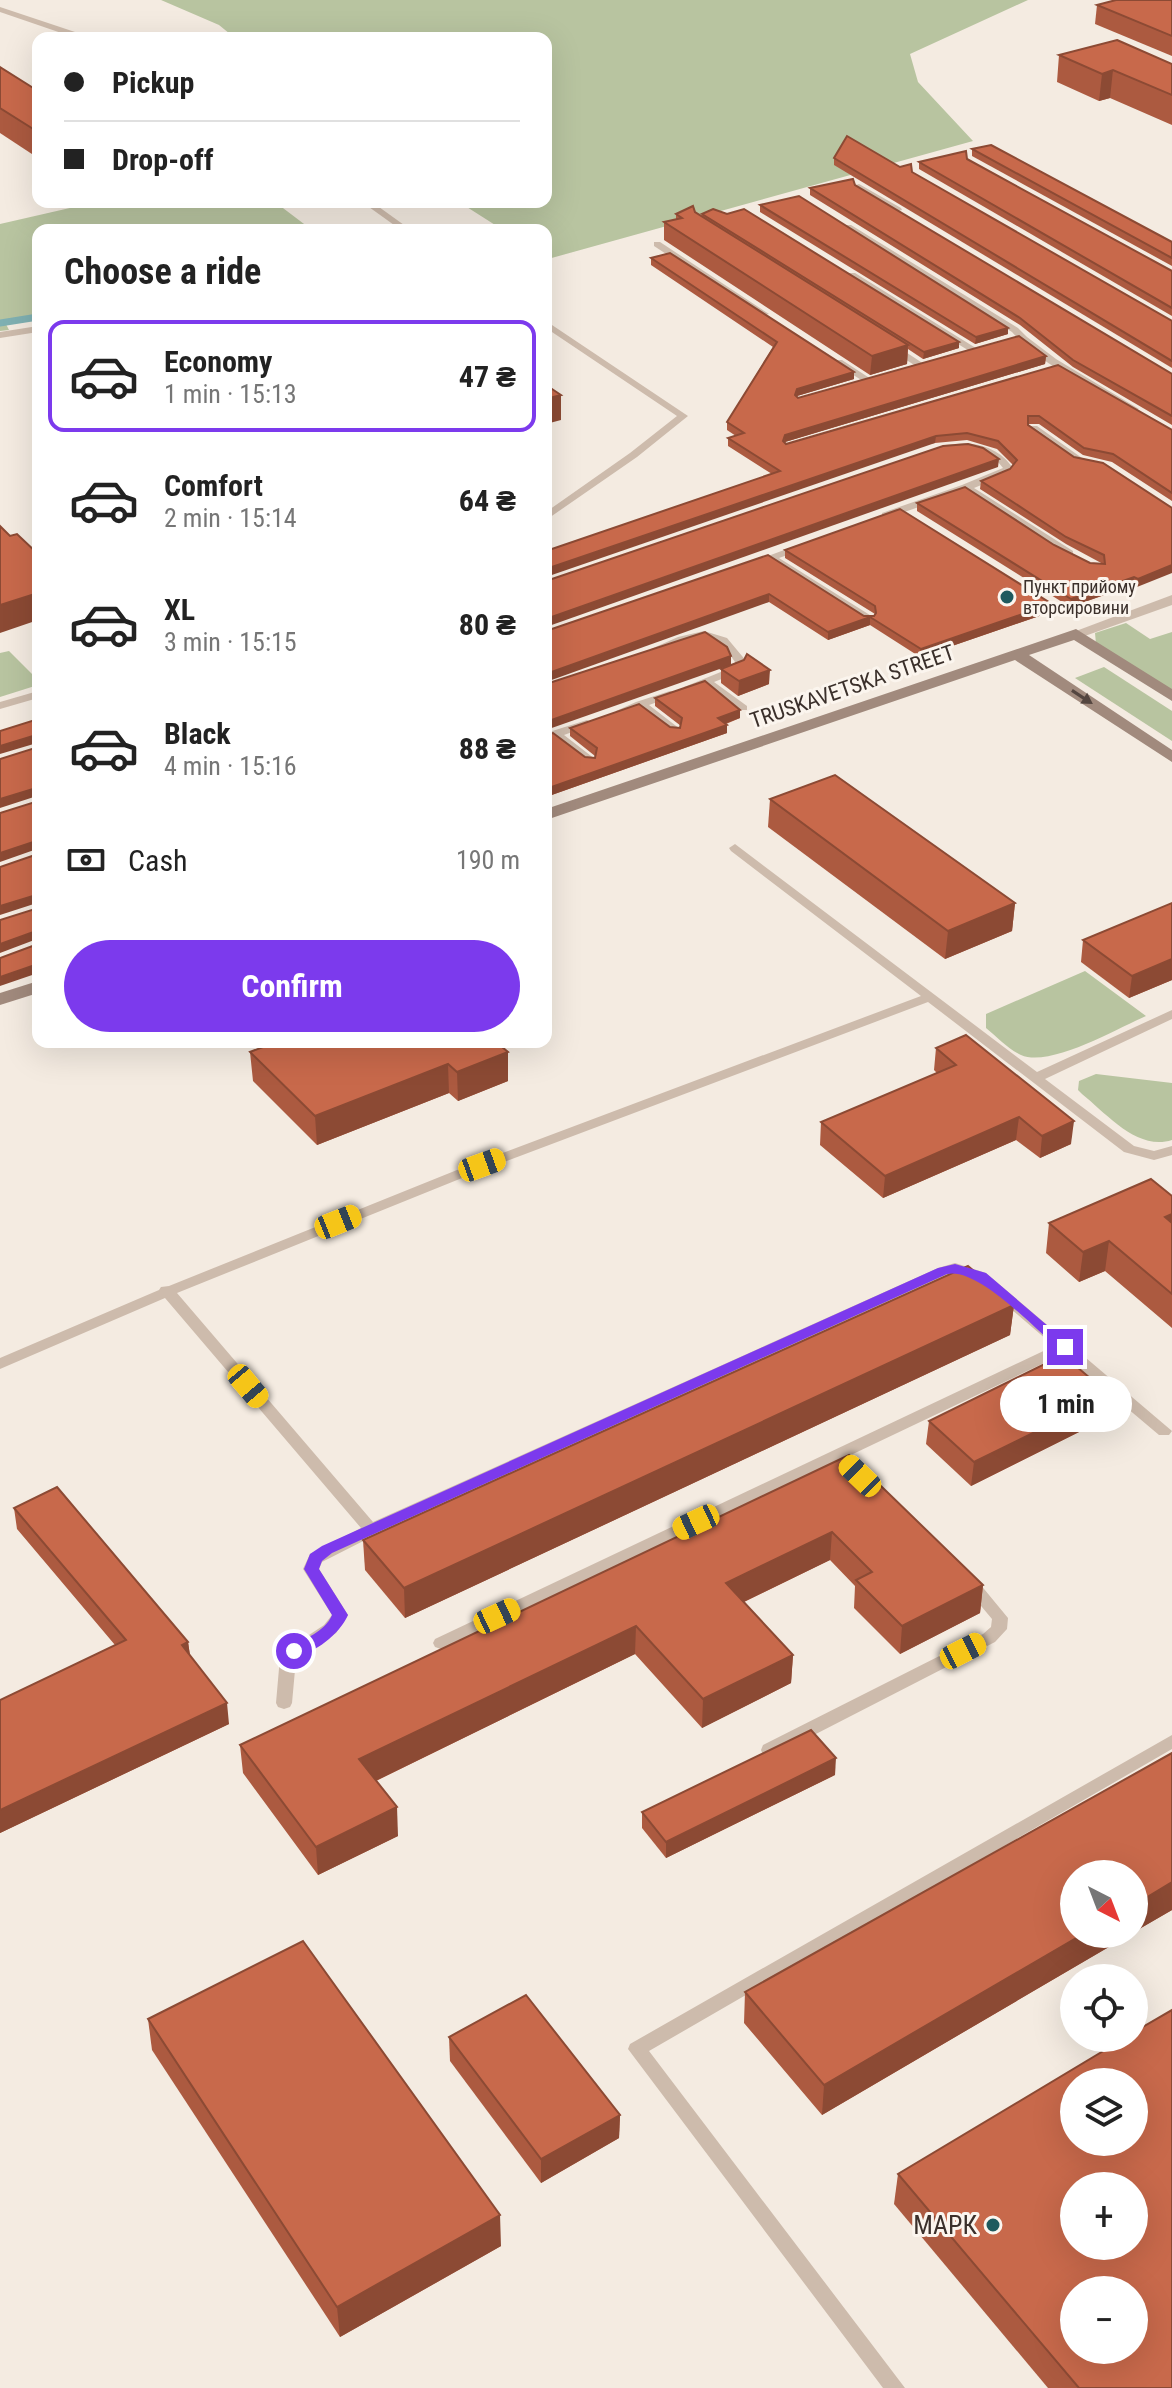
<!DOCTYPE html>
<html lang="en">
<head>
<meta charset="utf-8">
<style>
  :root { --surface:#fff; --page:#f6f6f6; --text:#222; --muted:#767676; --line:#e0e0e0; --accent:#7c3aed }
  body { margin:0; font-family:"Roboto Condensed",sans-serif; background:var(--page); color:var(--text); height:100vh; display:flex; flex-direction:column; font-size:30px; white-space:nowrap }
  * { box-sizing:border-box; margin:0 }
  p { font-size:26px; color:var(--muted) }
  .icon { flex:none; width:44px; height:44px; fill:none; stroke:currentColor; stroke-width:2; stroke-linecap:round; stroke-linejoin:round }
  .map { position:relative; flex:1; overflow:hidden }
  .sheet { position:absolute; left:32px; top:224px; width:520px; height:824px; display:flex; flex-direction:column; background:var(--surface); border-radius:16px; box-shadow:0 8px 32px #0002 }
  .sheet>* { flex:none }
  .hud { position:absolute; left:32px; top:32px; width:520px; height:176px; border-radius:16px; box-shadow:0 8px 32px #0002; display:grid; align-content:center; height:176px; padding:0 32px; background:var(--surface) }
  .needle { width:52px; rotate:138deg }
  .fabs { position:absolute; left:1060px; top:1860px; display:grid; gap:16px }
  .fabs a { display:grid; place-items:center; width:88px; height:88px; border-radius:50%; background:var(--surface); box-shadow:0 8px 32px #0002; font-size:40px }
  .end { position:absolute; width:36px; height:36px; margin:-18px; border:10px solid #7c3aed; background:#fff; box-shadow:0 0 0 4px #fff }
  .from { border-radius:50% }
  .bubble { position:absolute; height:56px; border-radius:28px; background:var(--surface); box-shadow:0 8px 32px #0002; font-size:26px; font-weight:700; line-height:56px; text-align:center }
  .car { position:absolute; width:24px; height:48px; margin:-24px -12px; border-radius:10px; box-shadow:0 0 6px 2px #0007; background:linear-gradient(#f5c518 24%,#345 0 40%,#f5c518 0 76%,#345 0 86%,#f5c518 0) }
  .hud b { display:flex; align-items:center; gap:28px; height:76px; font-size:30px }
  .hud b+b { border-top:2px solid var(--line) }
  .hud i { width:20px; height:20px; background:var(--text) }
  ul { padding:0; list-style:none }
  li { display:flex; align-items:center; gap:24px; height:112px; margin:0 16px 12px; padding:0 16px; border:4px solid transparent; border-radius:16px }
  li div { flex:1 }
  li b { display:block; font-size:30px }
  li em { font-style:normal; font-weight:700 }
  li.selected { border-color:var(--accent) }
  li>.icon { width:72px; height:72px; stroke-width:1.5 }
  h2 { padding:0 32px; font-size:36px; line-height:96px }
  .pay { display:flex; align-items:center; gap:20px; height:88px; padding:0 32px; font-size:30px }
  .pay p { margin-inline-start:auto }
  .cta { display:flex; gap:16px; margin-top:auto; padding:16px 32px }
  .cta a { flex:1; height:92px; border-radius:48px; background:var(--accent); color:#fff; font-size:32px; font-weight:700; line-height:92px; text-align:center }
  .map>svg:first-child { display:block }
  .green { fill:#b8c4a0 }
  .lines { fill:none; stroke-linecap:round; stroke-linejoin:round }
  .stream { stroke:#7fb0b2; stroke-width:7 }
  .lane { fill:#cdbbac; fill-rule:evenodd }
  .street { fill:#cdbbac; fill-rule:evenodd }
  .secondary { fill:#a18a7d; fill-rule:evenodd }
  .wall { fill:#ac5a40 }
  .shaded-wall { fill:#8c4a34 }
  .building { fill:#c8694b; stroke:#8c4a34; stroke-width:2; fill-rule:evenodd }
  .oneway { fill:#544640 }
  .route { fill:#7c3aed }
  .poi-dot { fill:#1f5a5e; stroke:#fbf5ee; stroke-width:3 }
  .labels { text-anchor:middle; stroke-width:6; stroke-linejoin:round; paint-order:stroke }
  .far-poi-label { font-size:18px; fill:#3b302b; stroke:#fbf5ee; text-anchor:start }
  .street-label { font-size:22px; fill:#3b302b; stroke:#fbf5ee }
  .near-poi-label { font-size:26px; fill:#3b302b; stroke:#fbf5ee; text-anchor:end }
</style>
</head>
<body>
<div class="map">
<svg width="1172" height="2388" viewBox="0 0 1172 2388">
  <rect width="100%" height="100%" fill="#f4ebe1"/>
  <g class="green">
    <path d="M161 0H1028L910 54 918 82 973 141 548 259 546 230H503L459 202H546V38H235L219 25Z"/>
    <path d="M96 202H275L312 230H38V319L6 324 9 330 0 331V224Z"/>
    <path d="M1126 623 1150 639 1172 632V691L1096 644 1095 633Z"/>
    <path d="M9 651 38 680V685L0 697V653Z"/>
    <path d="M1104 667 1172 711V741L1075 678Z"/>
    <path d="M1085 971 1146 1016C1118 1028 1050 1068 1021 1055 1008 1049 997 1037 986 1028V1014Z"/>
    <path d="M1096 1074 1172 1083V1140C1137 1151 1107 1114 1082 1094L1078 1090 1079 1081Z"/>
  </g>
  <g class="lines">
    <path class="stream" d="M0 323 38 317"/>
    <g class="lane">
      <path d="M0 7 87 36 88 38H76L0 12Z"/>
      <path d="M859 184 901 208 902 210 895 212 856 189V185Z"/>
      <path d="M362 202H372L411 230H401Z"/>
      <path d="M845 225H851L1018 328 1027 337 1056 359 1139 409 1131 411C1091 387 1043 367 1012 332L845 229Z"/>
      <path d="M654 242H660L769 314 761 316 654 246Z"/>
      <path d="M849 273H855L979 350 971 352 849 277Z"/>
      <path d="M546 321 688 416 637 457 546 520V512L630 453 677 416 546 328Z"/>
      <path d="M38 326V332L0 338V332Z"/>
      <path d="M892 344 895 345 927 366 919 368 889 349 887 347Z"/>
      <path d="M836 360H842L874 381 866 383 836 364Z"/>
      <path d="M1029 426H1037L1082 458 1095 462 1090 465 1075 462 1029 430Z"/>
      <path d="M965 443C986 445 1001 451 1013 468L1008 474 974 488 1073 551V555H1065L965 491 890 517H882V513L962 485 1003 468C987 446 960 447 936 453L931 450 945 445Z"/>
      <path d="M803 543 807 544V548L779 558 873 617V621H865L770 561 754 566 749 563Z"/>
      <path d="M704 631 727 638 747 662 742 671 714 682 747 706V710H739L705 685 690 690 684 687 733 667 735 662C711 624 692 642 657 652L651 649 678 637Z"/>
      <path d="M38 691V698L0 709V702Z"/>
      <path d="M670 691 674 692V696L649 705 680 729V733H672L639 709 622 714 616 711 636 702Z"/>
      <path d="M587 720 593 723 591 725 564 735 595 759V763H587L554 738 546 740V733Z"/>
      <path d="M735 844 1037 1072 1172 1010V1019L1045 1079 1134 1146 1154 1151 1172 1146V1155L1154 1160 1124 1152 928 1002 467 1176 177 1293 373 1522 938 1268 955 1263 986 1273 1172 1431 1169 1435H1159L1063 1354 447 1647 441 1649 435 1647 433 1643 435 1639 1054 1346 976 1279 955 1273 948 1274 377 1534 322 1562 319 1569 348 1615 336 1633 296 1659 292 1703 290 1707 284 1709 278 1707 276 1703 280 1657 282 1653 324 1625 332 1615 303 1569 310 1554 361 1528 165 1298 0 1369V1358L159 1290 161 1287 169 1286 457 1170 921 996 731 851 729 848Z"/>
      <path d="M969 1576 975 1578 1008 1618 1007 1629 995 1642 775 1755 769 1756 763 1755 761 1750 763 1745 983 1634 991 1627 992 1619 961 1582 963 1578Z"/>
      <path d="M1172 1735V1749L649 2051 905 2388H883L628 2049 630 2044Z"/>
    </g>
    <path class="street" d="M1172 595V605L1082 637H1070L1068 634Z"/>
    <g class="secondary">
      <path d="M1076 629 1172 689V701L1074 640 1029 655 1172 750V762L1015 660 546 820V809Z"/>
      <path d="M38 981V993L0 1005V993Z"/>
    </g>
  </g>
  <g class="wall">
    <path d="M1172 0V56L1095 24 1097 5Z"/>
    <path d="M1059 55 1172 64V125L1110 98 1099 101 1057 82Z"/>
    <path d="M0 67 38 91V158L0 133Z"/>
    <path d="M972 149 1172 242V266L972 156Z"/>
    <path d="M834 158 900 167 912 172 1172 321V368L834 165Z"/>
    <path d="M967 159 1172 271V316L919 169V162Z"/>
    <path d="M855 185 1172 374V425L1073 367 1020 325 810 195V188Z"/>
    <path d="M760 205 1008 328V334L975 344 760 212Z"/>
    <path d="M695 212 702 216V214L959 348 923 359 908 349 907 364 870 375 664 240V222L676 219V214Z"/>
    <path d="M651 258 854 372V379L797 396 798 398 1046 356 1045 364 785 442 786 444 1058 365 1172 430V501L1112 462 1083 455 1039 424H1028L1074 457 1171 508 1137 587 1133 585 1070 607 917 511V503L1054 545 1090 563 1103 564 1066 544 980 489 981 481 1010 469 1013 465 997 449 967 440 935 443 772 474 728 446V438L736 436 727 430V422L773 347 651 265Z"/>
    <path d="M785 550 1051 612 920 657 870 625 828 640 769 602 547 632 768 555 864 616H874L875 614 785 558Z"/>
    <path d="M744 660 769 684 738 696 721 683V669Z"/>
    <path d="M655 698 740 718 726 724 727 725V733L546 797 585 757 595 758V756L570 736V728H680L681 726 655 706Z"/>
    <path d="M770 799 1015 903 1012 931 945 959 768 827Z"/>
    <path d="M1172 903V980L1129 998 1081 962 1083 940Z"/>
    <path d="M496 1042 508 1081 458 1101 449 1093 317 1145 253 1081 250 1052Z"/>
    <path d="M936 1048 1071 1144 1040 1158 1016 1140 883 1198 820 1145 821 1122 937 1073 934 1070Z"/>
    <path d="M1172 1196V1328L1105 1271 1079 1282 1046 1253 1049 1223Z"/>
    <path d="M1014 1305 1010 1335 405 1618 365 1570 363 1540Z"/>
    <path d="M1107 1418 971 1486 926 1444 929 1421Z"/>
    <path d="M849 1455 983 1585 980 1613 900 1654 854 1608 855 1586 830 1560 744 1602 793 1655 791 1683 702 1728 635 1654 376 1781 398 1836 318 1875 243 1773 240 1745Z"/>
    <path d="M14 1508 188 1642 190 1655 229 1724 0 1833V1700L115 1645 17 1529Z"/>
    <path d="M1172 1753V1910L1134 1932V1874L1074 1934H1131L822 2115 744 2023 745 1992Z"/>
    <path d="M835 1775 666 1858 642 1828V1812Z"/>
    <path d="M148 2019 501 2246 340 2337 152 2050Z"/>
    <path d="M449 2037 620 2115 619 2138 541 2183 450 2061Z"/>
    <path d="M898 2174 1172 2388H1048L894 2204Z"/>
  </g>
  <g class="shaded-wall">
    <path d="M1113 70 1110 98 1099 101 1102 74Z"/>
    <path d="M1008 328V334L975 344 976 337Z"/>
    <path d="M959 342V348L923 359 924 352Z"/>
    <path d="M908 345 907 364 870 375 872 356Z"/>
    <path d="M1046 356 1045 364 785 442 783 449 785 435Z"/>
    <path d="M854 372V379L797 396 795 403 797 389Z"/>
    <path d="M561 395V420L546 424V399Z"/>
    <path d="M936 436 935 443 546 577V569Z"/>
    <path d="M999 459 998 467 546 627V619Z"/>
    <path d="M1172 565V573L1137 587 1138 579Z"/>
    <path d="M1134 577 1133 585 1070 607 1071 599Z"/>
    <path d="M38 593V620L0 633V605Z"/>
    <path d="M769 594V602L546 682V674Z"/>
    <path d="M1052 604 1051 612 920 657 921 649Z"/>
    <path d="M870 617V625L828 640V632Z"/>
    <path d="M731 656V665L546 730V722Z"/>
    <path d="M770 670 769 684 738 696 739 681Z"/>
    <path d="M740 710V718L718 726V718Z"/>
    <path d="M727 725V733L546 797V789Z"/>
    <path d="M36 735 37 743 0 754V746Z"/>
    <path d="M36 788 37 796 0 808V799Z"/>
    <path d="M36 841 37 849 0 862V853Z"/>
    <path d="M36 895 37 903 0 915V906Z"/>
    <path d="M1015 903 1012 931 945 959 948 931Z"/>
    <path d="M36 931 37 939 0 953V944Z"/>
    <path d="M1172 959V980L1129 998 1132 976Z"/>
    <path d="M38 964V973L0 986V977Z"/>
    <path d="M508 1052V1081L458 1101 457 1072Z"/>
    <path d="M448 1064 449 1093 317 1145 315 1116Z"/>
    <path d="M1019 1117 1016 1140 883 1198 885 1176Z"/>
    <path d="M1074 1121 1071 1144 1040 1158 1042 1136Z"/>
    <path d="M1172 1214V1241L1165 1217Z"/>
    <path d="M1109 1241 1105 1271 1079 1282 1083 1252Z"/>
    <path d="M1014 1305 1010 1335 405 1618 404 1588Z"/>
    <path d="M1110 1395 1107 1418 971 1486 974 1462Z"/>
    <path d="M832 1532 830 1560 725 1611 726 1583Z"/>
    <path d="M983 1585 980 1613 900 1654 902 1626Z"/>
    <path d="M636 1626 635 1654 361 1788 359 1759Z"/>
    <path d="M188 1642 191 1663 182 1645Z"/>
    <path d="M793 1655 791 1683 702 1728 703 1699Z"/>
    <path d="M227 1703 229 1724 0 1833V1810Z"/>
    <path d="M836 1758 835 1775 666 1858V1842Z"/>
    <path d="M397 1807 398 1836 318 1875 316 1847Z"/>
    <path d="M1172 1882V1910L1134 1932V1905Z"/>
    <path d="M1083 1934H1131L822 2115 824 2085Z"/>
    <path d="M620 2115 619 2138 541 2183V2159Z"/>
    <path d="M500 2215 501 2246 340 2337 337 2307Z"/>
  </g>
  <g class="building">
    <path d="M1116 0H1172V36L1097 5Z"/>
    <path d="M1117 40 1172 64V95L1113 70 1102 74 1059 55Z"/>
    <path d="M0 67 38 91V132L0 108Z"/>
    <path d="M847 136 900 167 911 164 912 172 1172 321V361L834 158Z"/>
    <path d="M991 145 1172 242V258L972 149Z"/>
    <path d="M966 151 967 159 1172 271V308L919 162Z"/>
    <path d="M853 179 855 185 1172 374V416L1073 360 1020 318 810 188Z"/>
    <path d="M799 196 1008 328 976 337 760 205Z"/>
    <path d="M693 206 695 212 908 345 872 356 664 222 682 218 676 214Z"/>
    <path d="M713 209 727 214 744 209 959 342 924 352 702 214Z"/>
    <path d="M670 253 854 372 797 389 795 395 798 398 1019 336 1046 356 785 435 783 441 786 444 1058 365 1172 430V493L1113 454 1084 448 1039 416H1028V425L1074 457 1103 463 1172 508V565L1138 579 1134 577 1071 599 917 503 965 487 1054 545 1090 563 1105 564 1104 555 1066 537 981 481 1010 469 1017 460 998 441 967 433 936 436 546 569V551L780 471 728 438 744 433 727 422 777 342 651 258Z"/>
    <path d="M546 385 561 395 546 399Z"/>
    <path d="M968 444 983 448 999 459 546 619V581L943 446Z"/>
    <path d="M900 509 1052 604 921 649 870 617 828 632 769 594 546 674V631L768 555 864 616H874L876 613 875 606 785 550Z"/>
    <path d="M0 526 10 536 17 534 38 554V593L0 605Z"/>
    <path d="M705 632 727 647 731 656 546 722V684Z"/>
    <path d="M747 654 770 670 739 681 721 669 744 660Z"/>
    <path d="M705 681 740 710 718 718 727 725 546 789V734L553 733 585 757 595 758 597 748 570 728 639 704 670 727 680 728 682 718 655 698Z"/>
    <path d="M38 719V736L36 735 0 746V731Z"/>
    <path d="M38 747V789L36 788 0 799V759Z"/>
    <path d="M835 775 1015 903 948 931 770 799Z"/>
    <path d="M38 801V842L36 841 0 853V813Z"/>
    <path d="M38 854V896L36 895 0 906V867Z"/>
    <path d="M1172 903V959L1132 976 1083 940Z"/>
    <path d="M38 908V932L36 931 0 944V920Z"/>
    <path d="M38 944V964L0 977V958Z"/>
    <path d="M966 1035 1074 1121 1042 1136 1019 1117 885 1176 821 1122 956 1065 936 1048Z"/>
    <path d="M276 1042H496L508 1052 457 1072 448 1064 315 1116 250 1052Z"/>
    <path d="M1151 1179 1172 1196V1214L1165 1217 1172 1223V1294L1109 1241 1083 1252 1049 1223Z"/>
    <path d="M968 1266 1014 1305 404 1588 363 1540Z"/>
    <path d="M1063 1355 1110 1395 974 1462 929 1421Z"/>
    <path d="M849 1455 983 1585 902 1626 856 1580 872 1572 832 1532 726 1583 793 1655 703 1699 636 1626 359 1759 397 1807 316 1847 240 1745Z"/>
    <path d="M57 1487 188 1642 182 1645 227 1703 0 1810V1700L126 1640 14 1508Z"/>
    <path d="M811 1730 836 1758 666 1842 642 1812Z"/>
    <path d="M1172 1753V1882L1134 1905V1874H1074V1934H1083L824 2085 745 1992Z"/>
    <path d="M303 1941 500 2215 337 2307 148 2019Z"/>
    <path d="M526 1995 620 2115 541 2159 449 2037Z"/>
    <path d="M1172 2010V2388H1079L898 2174 1125 2038H1134V2032ZM1074 2082H1134V2142H1074ZM1074 2186H1134V2246H1074ZM1074 2290H1134V2350H1074Z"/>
  </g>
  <defs><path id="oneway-solid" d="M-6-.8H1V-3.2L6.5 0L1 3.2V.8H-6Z" transform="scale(2)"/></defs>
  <use class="oneway" href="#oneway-solid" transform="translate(1082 697) rotate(33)"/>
  <path class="route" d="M955 1264 986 1273 1069 1344V1350H1060C1035 1329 978 1267 947 1274L332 1553 322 1561 319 1569 348 1615C340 1634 310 1659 288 1655V1647C304 1639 325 1632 332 1615L304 1569 310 1554 322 1546 938 1268Z"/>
  <g class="poi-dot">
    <circle cx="1007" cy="597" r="8"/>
    <circle cx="993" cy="2225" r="8"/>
  </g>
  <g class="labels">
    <g class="far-poi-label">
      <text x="1023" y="593">Пункт прийому<tspan x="1023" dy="21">вторсировини</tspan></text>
    </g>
    <g class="street-label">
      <text transform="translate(852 686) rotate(-19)" y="8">TRUSKAVETSKA STREET</text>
    </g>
    <g class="near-poi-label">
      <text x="977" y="2234">МАРК</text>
    </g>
  </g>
</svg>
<div class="fabs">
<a><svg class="needle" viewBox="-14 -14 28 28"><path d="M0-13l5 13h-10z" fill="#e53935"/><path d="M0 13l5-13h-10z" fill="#767676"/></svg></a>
<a><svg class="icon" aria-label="locate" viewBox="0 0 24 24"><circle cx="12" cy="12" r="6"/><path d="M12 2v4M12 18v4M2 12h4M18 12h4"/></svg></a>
<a><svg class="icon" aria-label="layers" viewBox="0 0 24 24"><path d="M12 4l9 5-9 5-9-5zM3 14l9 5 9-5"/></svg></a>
<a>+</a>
<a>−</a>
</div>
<i class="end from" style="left:294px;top:1651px"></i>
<i class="end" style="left:1065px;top:1347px"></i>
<div class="bubble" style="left:1000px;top:1376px;width:132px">1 min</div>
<i class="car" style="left:482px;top:1165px;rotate:70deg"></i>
<i class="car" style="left:338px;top:1222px;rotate:68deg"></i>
<i class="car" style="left:248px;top:1386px;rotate:140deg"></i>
<i class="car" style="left:860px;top:1476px;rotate:314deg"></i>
<i class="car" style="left:696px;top:1522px;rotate:245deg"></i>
<i class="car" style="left:497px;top:1616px;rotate:65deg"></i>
<i class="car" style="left:963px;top:1651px;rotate:63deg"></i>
<div class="hud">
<b><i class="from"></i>Pickup</b>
<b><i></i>Drop-off</b>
</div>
<section class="sheet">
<h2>Choose a ride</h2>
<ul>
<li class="selected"><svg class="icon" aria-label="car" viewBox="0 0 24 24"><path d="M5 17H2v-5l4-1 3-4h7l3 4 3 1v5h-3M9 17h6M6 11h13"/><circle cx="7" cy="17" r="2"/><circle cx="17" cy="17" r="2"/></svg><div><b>Economy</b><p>1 min · 15:13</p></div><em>47 ₴</em></li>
<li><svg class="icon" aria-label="car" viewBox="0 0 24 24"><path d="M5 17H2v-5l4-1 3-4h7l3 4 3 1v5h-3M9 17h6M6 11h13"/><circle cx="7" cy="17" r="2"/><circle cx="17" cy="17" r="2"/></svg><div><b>Comfort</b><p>2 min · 15:14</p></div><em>64 ₴</em></li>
<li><svg class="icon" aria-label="car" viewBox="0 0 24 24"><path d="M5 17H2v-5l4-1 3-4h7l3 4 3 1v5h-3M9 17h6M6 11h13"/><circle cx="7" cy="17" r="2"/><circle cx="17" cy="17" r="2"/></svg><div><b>XL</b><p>3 min · 15:15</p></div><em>80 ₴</em></li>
<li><svg class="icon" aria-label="car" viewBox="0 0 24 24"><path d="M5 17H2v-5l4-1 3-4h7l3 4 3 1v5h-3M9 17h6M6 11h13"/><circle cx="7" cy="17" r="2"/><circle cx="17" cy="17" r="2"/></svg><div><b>Black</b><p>4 min · 15:16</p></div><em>88 ₴</em></li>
</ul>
<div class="pay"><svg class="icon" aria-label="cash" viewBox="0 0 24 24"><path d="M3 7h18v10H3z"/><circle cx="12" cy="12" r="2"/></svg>Cash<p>190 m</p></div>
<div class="cta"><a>Confirm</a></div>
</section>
</div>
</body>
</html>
